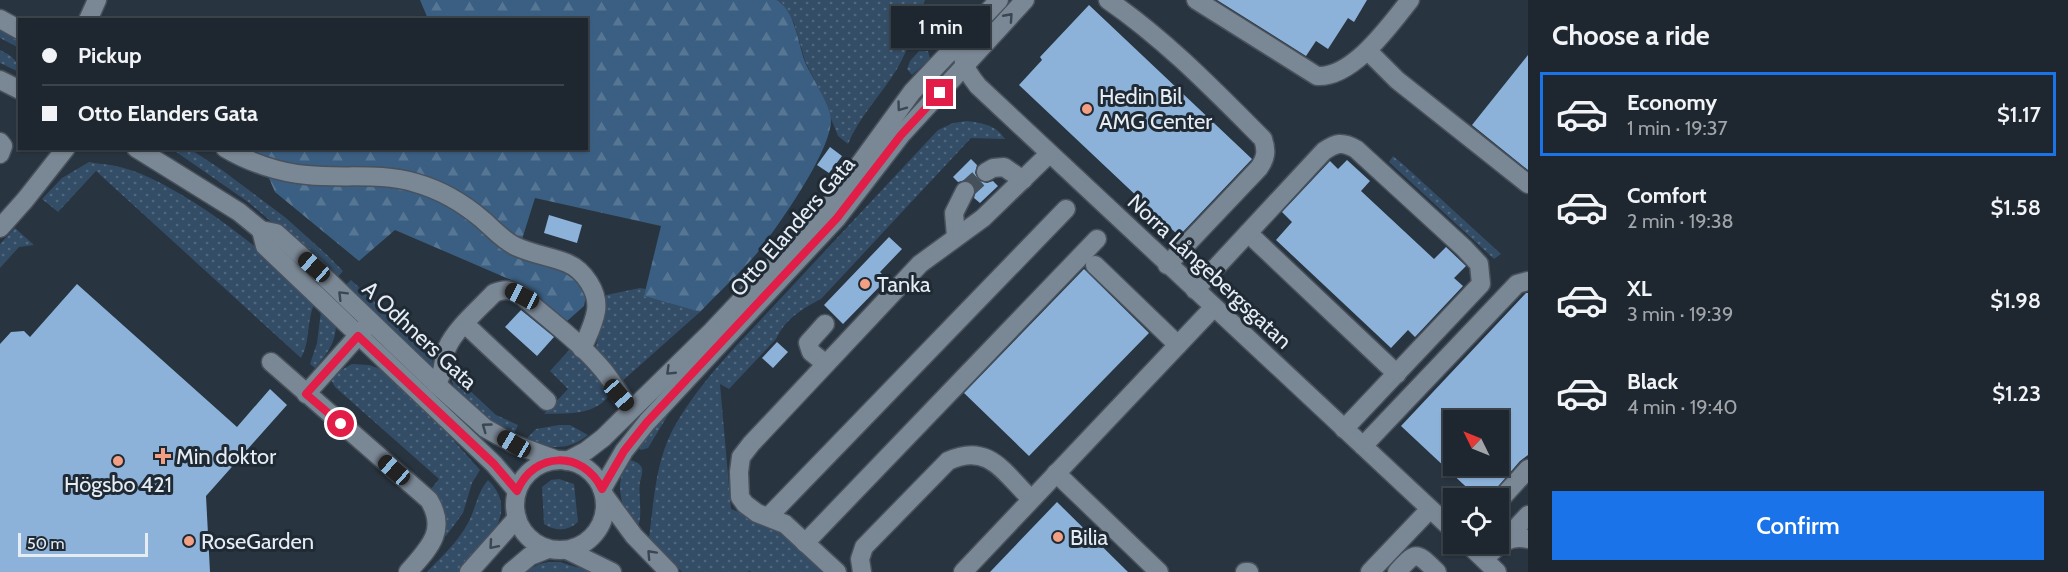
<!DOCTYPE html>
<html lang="en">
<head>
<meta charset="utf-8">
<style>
  :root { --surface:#1e272f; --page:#262f37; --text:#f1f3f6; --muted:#a1a5aa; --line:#3c444b; --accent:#1a73e8 }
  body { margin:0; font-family:Cabin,sans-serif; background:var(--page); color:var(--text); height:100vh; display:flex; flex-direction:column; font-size:22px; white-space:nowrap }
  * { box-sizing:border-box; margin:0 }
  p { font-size:20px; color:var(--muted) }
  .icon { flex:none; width:33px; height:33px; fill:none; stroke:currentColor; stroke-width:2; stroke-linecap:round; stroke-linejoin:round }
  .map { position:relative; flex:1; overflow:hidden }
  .sheet { display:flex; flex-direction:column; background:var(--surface); width:540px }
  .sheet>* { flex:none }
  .banner { position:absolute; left:18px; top:18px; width:570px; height:132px; border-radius:0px; box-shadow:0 2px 4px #0004,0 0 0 2px var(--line); display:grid; align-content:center; height:132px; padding:0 24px; background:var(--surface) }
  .needle { width:39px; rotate:313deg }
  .buttons { position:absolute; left:1443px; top:410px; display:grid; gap:12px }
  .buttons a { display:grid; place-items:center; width:66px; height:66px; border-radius:0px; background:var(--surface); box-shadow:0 2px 4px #0004,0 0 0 2px var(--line); font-size:30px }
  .scale { position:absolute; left:18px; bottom:15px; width:130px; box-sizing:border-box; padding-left:6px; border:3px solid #e5ecf4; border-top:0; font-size:16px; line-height:21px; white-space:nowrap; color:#e5ecf4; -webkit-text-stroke:4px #1f2a35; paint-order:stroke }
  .end { position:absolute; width:27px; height:27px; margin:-14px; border:8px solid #e11d48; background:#fff; box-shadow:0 0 0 3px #fff }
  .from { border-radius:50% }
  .bubble { position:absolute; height:42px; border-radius:0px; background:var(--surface); box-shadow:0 2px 4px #0004,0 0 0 2px var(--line); font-size:20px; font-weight:600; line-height:42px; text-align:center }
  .car { position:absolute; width:18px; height:36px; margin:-18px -9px; border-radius:8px; box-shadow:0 0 4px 2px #0007; background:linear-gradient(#222 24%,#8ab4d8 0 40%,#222 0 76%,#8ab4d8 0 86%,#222 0) }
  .banner b { display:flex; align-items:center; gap:21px; height:57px; font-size:22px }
  .banner b+b { border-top:2px solid var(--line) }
  .banner i { width:15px; height:15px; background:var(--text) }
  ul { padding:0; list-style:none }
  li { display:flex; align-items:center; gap:18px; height:84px; margin:0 12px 9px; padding:0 12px; border:3px solid transparent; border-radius:0px }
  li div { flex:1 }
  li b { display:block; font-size:22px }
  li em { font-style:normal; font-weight:600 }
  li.active { border-color:var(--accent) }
  li>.icon { width:54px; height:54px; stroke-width:1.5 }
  h2 { padding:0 24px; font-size:27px; line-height:72px }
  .action { display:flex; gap:12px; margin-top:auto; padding:12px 24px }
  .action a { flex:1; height:69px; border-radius:0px; background:var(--accent); color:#fff; font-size:24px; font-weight:600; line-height:69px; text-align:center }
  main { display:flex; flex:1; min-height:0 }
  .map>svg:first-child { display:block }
  .grass { fill:url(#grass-dots) }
  .forest { fill:url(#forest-firs) }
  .building { fill:#8cb2da; fill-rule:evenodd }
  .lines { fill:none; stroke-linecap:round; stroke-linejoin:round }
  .minor-tunnel { stroke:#44505a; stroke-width:18; stroke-dasharray:18 9; stroke-linecap:butt }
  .minor-casing { stroke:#48515c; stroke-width:21 }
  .minor { stroke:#7a8794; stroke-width:18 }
  .oneway { stroke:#3a4652 }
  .route { stroke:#e11d48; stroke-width:8 }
  .poi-dot { fill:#f39f83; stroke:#1f2a35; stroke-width:2 }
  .labels { text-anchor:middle; stroke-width:6; stroke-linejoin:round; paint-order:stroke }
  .poi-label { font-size:22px; fill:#e5ecf4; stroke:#1f2a35; text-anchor:start }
  .street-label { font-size:22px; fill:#e5ecf4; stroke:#1f2a35 }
</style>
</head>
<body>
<main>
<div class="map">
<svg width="1528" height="572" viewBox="0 0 1528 572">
  <defs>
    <pattern id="grass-dots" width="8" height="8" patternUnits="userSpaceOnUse" patternTransform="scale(1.5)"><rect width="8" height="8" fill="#334d67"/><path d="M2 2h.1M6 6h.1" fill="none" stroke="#50677d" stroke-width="1.8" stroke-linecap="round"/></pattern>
    <pattern id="forest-firs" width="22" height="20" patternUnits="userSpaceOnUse" patternTransform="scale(1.5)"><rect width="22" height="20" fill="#3b5f82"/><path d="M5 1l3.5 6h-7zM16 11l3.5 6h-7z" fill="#577694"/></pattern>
  </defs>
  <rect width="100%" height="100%" fill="#28343f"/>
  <g class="grass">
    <path d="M777 0H925C917 24 909 48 897 69 881 95 859 117 848 144L838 136 820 91 805 61 794 23 782 3Z"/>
    <path d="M0 24 19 34V48L0 38Z"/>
    <path d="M0 50C10 55 19 60 19 72L0 63Z"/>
    <path d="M919 51H928L930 59 912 75 907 69 910 61Z"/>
    <path d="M967 121C983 123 996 125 1005 139L971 138 821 299C802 309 786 318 776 339L729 389 720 384 731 509 781 528 827 572H751L748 570 749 572H682L649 538C654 501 655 465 672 431 698 382 744 338 782 297 834 241 886 186 938 130L953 123Z"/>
    <path d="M172 149H190L222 170 286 218 325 253 343 271 337 278 248 202Z"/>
    <path d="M1393 156 1405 166 1501 254 1494 259 1389 162Z"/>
    <path d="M89 162C98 164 107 164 116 166 165 176 238 231 276 264 290 276 302 290 315 303 306 320 311 341 301 358L96 171 58 212 42 199 62 178Z"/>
    <path d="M15 228 34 245 19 247 0 268V244Z"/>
    <path d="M351 280 432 354 433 365 430 367 347 288 346 285Z"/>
    <path d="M640 288 646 289 644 296 700 312 620 383 595 353 606 295Z"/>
    <path d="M321 311 336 324C336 343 327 354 315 368L310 364 317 343Z"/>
    <path d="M570 349 594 371 608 397C592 416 567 413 544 414L568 389 550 371Z"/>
    <path d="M352 364 369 365 383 370 446 432 480 470 472 483 463 513 446 536 444 535 436 496 431 489 439 479 335 387 331 380 338 372Z"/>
    <path d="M450 372 496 415 518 425 515 432 511 435 499 429 454 389Z"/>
    <path d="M682 392 648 448 641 450 636 446Z"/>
    <path d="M559 425H570L588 435C568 452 548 448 524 441L536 429Z"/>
    <path d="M630 460C634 461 640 463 642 468 643 472 641 478 640 482 638 495 643 515 638 526 619 509 613 480 630 460Z"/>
    <path d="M559 479 574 484 578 522C568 531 556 532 544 524L542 487 551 480Z"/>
    <path d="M488 480C522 513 483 547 460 572H427C441 557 458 542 468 523 476 508 477 493 488 480Z"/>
    <path d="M549 562H560L592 572H525L539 564Z"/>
  </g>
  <path class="forest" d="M420 0H777C795 11 798 43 805 62 811 76 831 106 831 120 831 152 778 226 758 252 740 273 719 292 700 312L644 296 661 226 535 198 518 252 573 271 587 291 584 306 566 322 516 282 395 230 359 261 275 192 256 149 586 148V20L428 19Z"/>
  <g class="building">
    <path d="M1217 0H1367L1354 22 1348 18 1328 49 1316 41 1306 56Z"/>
    <path d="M1089 5 1252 159 1179 236 1019 85 1042 60 1040 57Z"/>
    <path d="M1528 55V170L1472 125Z"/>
    <path d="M830 147 842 156 829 173 817 165Z"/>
    <path d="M971 159 977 165 975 173 980 181 987 183 993 181 998 186 980 203 974 198 976 191 974 184 965 180 958 182 953 177Z"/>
    <path d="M1347 160 1370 181 1361 191 1434 259 1446 247 1466 266 1454 278 1463 286 1415 337 1408 330 1391 348 1276 240 1292 222 1282 212 1330 161 1338 169Z"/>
    <path d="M549 215 582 225 577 243 544 233Z"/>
    <path d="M889 237 902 249 880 272 887 279 843 324 824 305Z"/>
    <path d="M1084 269 1149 333 1029 456 964 393Z"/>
    <path d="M77 284 237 427 270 389 287 405 206 496 210 572H0V344L11 332 24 331 30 337Z"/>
    <path d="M1526 293H1528V455L1520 461 1488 498H1478L1401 426ZM1454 420H1498V465H1454Z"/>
    <path d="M521 310 554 337 537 356 505 327Z"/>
    <path d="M777 342 788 352 773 368 762 358Z"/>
    <path d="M1057 502 1128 572H990Z"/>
  </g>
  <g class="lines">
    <path class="minor-tunnel" d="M965 191 986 172"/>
    <g class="minor-casing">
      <g id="minor">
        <path d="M1108 0C1166 40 1214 90 1263 139 1267 151 1266 158 1259 168L1167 265"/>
        <path d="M1196 0 1317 76C1353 78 1390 25 1410 0"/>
        <path d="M0 19 20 30"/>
        <path d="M88 20 97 0"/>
        <path d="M968 32C960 57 961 65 978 86L1454 531"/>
        <path d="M1368 51 1397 80 1528 184"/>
        <path d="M0 80 20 90"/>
        <path d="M0 142 3 146 0 154"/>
        <path d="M136 148 239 212 261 230 276 233 314 267 436 384 485 428 514 444 557 460"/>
        <path d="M225 148C248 162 280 173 307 175 344 179 379 172 416 183 441 190 463 203 483 220 493 229 503 240 515 246 531 254 550 256 567 263 584 270 599 292 596 311 594 324 587 337 582 349"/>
        <path d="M986 172 993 168 1004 167 1023 180"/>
        <path d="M0 228 25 200 66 148"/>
        <path d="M261 230 265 246 494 464 517 491"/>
        <path d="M1248 233 1397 374"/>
        <path d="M956 236 954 213 965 191"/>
        <path d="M1095 265 1178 345"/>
        <path d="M1195 290 1324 151C1336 143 1342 141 1356 149L1464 248 1479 264 1481 284 1344 429"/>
        <path d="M465 324 547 401"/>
        <path d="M825 324 808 343 811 352 826 364"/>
        <path d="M271 362 429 500C448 531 428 549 408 572"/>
        <path d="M436 384C445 373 442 361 447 348 455 329 480 308 494 293 506 288 511 290 522 296 549 320 580 342 603 370 613 382 620 396 631 409"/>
        <path d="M306 394 365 328"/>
        <path d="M1363 446 1517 284 1528 281"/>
        <circle cx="560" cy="505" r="45"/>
        <path d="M567 461 586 451 603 438 712 331 827 209 912 92 999 0"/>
        <path d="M1056 473 1159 572"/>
        <path d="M602 489 624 451 647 422 837 218 901 135 1025 0"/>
        <path d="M604 495 634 536 669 572"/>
        <path d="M1498 502 1528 469"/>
        <path d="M769 516 1066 209"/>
        <path d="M1504 541 1528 515"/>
        <path d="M805 543 1097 239"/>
        <path d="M1467 543 1497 572"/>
        <path d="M567 550 612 572"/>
        <path d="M1484 559C1498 546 1508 534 1528 539"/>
        <path d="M469 572 517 518"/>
        <path d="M511 572 530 556 548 549"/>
        <path d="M837 572 785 524 757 513 745 504 740 497 739 472 741 457 751 444 920 264 983 218 1049 154"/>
        <path d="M862 572 860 559 864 547 948 461C989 442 1004 473 1031 499"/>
        <path d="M963 572 1213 308"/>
        <path d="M1245 572H1249"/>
        <path d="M1370 572 1430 509"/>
        <path d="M1397 572C1417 550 1416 552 1437 572"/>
      </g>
    </g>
    <use href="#minor" class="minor"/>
  </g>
  <defs><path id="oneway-chevron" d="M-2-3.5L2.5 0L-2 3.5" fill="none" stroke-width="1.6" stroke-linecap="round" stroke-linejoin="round" transform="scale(1.5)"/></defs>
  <g class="oneway">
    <use href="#oneway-chevron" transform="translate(1009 17) rotate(-48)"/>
    <use href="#oneway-chevron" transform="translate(901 107) rotate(126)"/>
    <use href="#oneway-chevron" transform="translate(342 295) rotate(-135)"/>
    <use href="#oneway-chevron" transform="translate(670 371) rotate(136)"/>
    <use href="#oneway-chevron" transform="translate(486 427) rotate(-144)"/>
    <use href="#oneway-chevron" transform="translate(493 545) rotate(131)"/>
    <use href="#oneway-chevron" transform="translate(651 554) rotate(-133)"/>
  </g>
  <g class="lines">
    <path class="route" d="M341 424 306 394 358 336 494 464 517 491C534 451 583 450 602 489L624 451 647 422 837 218 901 135 940 93"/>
  </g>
  <g class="poi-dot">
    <circle cx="1087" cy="109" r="6"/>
    <circle cx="865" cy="284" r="6"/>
    <path d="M160 447h6v6h6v6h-6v6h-6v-6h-6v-6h6z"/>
    <circle cx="118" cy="461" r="6"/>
    <circle cx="1058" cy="537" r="6"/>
    <circle cx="189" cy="541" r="6"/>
  </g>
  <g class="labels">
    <g class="poi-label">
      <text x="1099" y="104">Hedin Bil<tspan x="1099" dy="25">AMG Center</tspan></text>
      <text x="877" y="292">Tanka</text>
      <text x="176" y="464">Min doktor</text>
      <text x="118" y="492" text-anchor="middle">Högsbo 421</text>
      <text x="1070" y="545">Bilia</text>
      <text x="201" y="549">RoseGarden</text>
    </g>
    <g class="street-label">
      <text transform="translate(792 226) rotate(-49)" y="8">Otto Elanders Gata</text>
      <text transform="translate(1210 271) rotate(43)" y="8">Norra Långebergsgatan</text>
      <text transform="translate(420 335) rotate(43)" y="8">A Odhners Gata</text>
    </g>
  </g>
</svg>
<div class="buttons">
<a><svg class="needle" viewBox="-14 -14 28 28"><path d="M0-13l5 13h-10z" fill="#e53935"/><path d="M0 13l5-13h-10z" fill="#a1a5aa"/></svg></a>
<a><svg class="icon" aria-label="locate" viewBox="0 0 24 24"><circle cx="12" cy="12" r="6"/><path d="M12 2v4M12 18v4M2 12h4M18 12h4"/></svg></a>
</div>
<div class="scale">50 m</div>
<i class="end from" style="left:341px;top:424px"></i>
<i class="end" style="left:940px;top:93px"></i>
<div class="bubble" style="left:891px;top:6px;width:99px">1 min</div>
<i class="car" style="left:314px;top:267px;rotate:311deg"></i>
<i class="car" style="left:522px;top:296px;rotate:297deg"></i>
<i class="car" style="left:619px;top:395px;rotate:139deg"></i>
<i class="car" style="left:514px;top:444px;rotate:301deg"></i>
<i class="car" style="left:394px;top:470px;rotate:311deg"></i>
<div class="banner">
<b><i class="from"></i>Pickup</b>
<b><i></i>Otto Elanders Gata</b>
</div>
</div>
<section class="sheet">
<h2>Choose a ride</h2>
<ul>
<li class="active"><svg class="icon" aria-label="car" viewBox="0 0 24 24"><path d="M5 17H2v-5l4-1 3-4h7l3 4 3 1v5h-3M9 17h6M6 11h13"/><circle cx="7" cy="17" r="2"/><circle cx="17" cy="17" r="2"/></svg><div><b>Economy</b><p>1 min · 19:37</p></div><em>$1.17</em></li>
<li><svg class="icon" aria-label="car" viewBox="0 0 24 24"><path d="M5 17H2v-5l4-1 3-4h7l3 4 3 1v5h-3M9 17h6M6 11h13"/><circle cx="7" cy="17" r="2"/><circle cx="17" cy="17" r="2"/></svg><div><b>Comfort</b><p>2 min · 19:38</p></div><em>$1.58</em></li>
<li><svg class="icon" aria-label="car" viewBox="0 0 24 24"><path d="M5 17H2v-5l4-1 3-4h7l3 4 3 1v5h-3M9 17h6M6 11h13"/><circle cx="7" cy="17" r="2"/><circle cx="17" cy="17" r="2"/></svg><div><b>XL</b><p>3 min · 19:39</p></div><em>$1.98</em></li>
<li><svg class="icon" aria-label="car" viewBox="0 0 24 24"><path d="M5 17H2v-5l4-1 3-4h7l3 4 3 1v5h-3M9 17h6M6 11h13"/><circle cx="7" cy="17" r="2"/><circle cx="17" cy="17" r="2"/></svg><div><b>Black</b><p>4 min · 19:40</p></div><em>$1.23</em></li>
</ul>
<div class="action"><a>Confirm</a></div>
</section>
</main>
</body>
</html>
